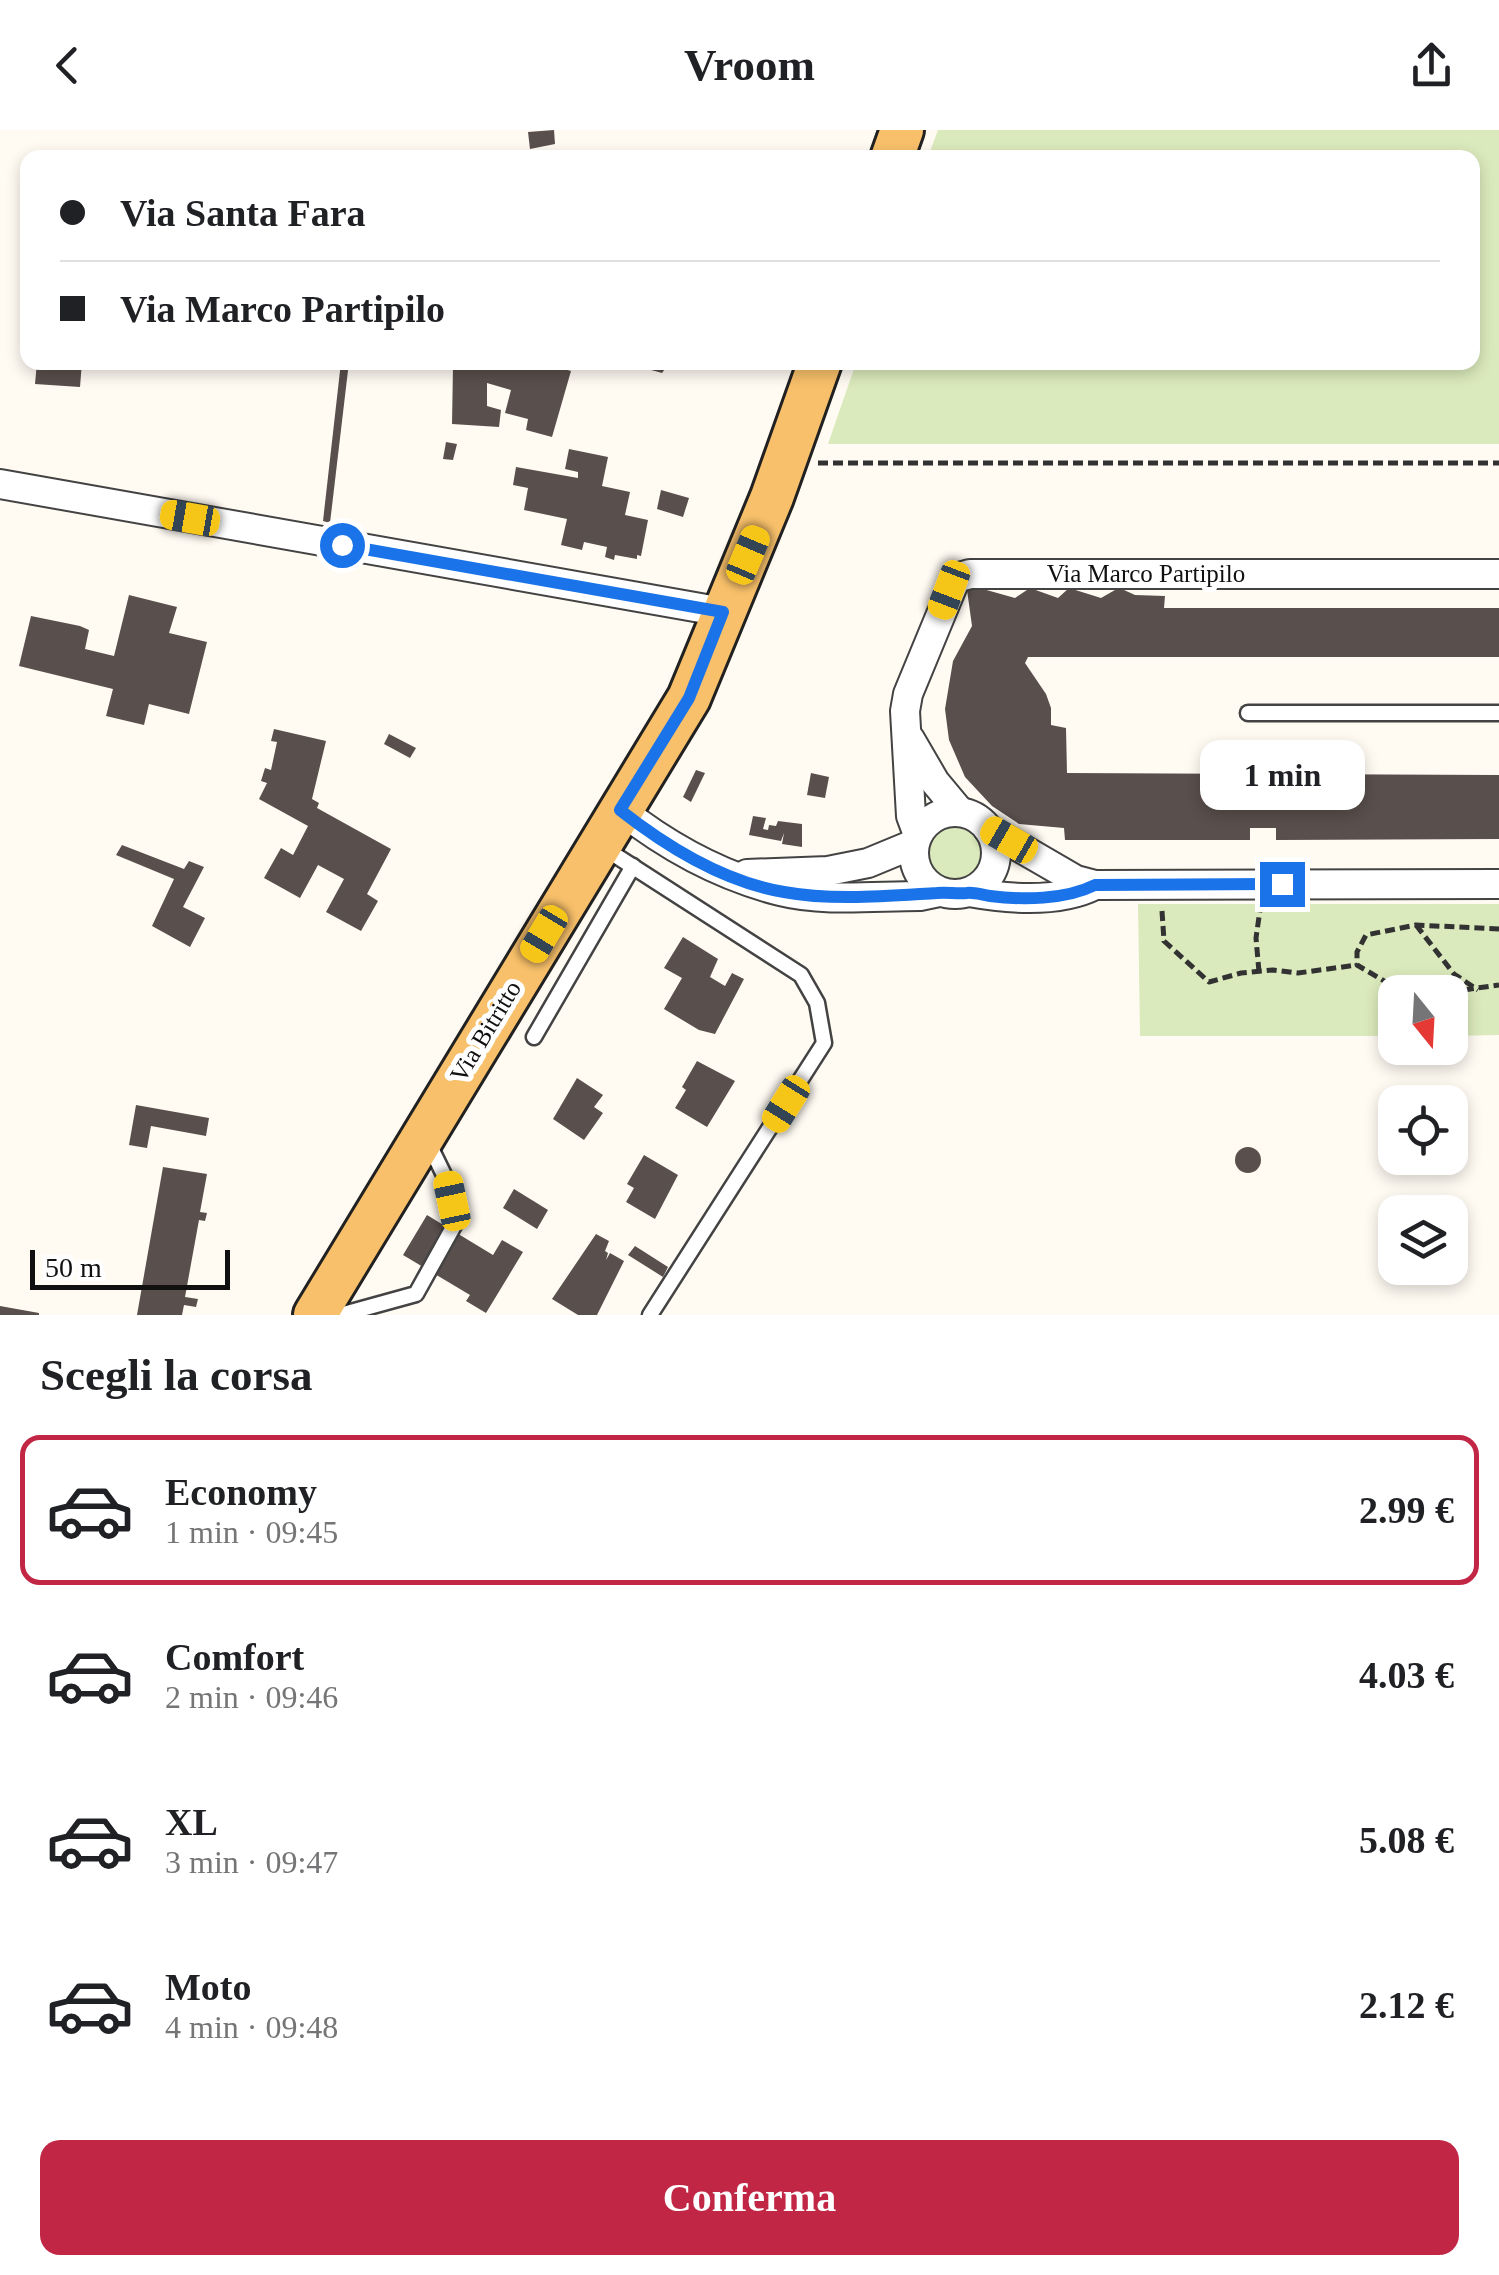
<!DOCTYPE html>
<html lang="it">
<head>
<meta charset="utf-8">
<style>
  :root { --surface:#fff; --page:#f2f2f2; --text:#202124; --muted:#757577; --line:#e0e0e0; --accent:#c12745 }
  body { margin:0; font-family:Georgia,serif; background:var(--page); color:var(--text); height:100vh; display:flex; flex-direction:column; font-size:38px; white-space:nowrap }
  * { box-sizing:border-box; margin:0 }
  p { font-size:32px; color:var(--muted) }
  .icon { flex:none; width:55px; height:55px; fill:none; stroke:currentColor; stroke-width:2; stroke-linecap:round; stroke-linejoin:round }
  .map { position:relative; height:1185px; overflow:hidden }
  .side { display:flex; flex-direction:column; background:var(--surface); flex:1 }
  .side>* { flex:none }
  .top-card { position:absolute; left:20px; top:20px; width:1460px; height:220px; border-radius:20px; box-shadow:0 5px 15px #0003; display:grid; align-content:center; height:220px; padding:0 40px; background:var(--surface) }
  .needle { width:65px; rotate:162deg }
  .fabs { position:absolute; left:1378px; top:845px; display:grid; gap:20px }
  .fabs a { display:grid; place-items:center; width:90px; height:90px; border-radius:20px; background:var(--surface); box-shadow:0 5px 15px #0003; font-size:50px }
  .scale { position:absolute; left:30px; bottom:25px; width:200px; box-sizing:border-box; padding-left:10px; border:5px solid #101010; border-top:0; font-size:28px; line-height:35px; white-space:nowrap; color:#101010; -webkit-text-stroke:8px #fff; paint-order:stroke }
  .end { position:absolute; width:45px; height:45px; margin:-22px; border:12px solid #1a73e8; background:#fff; box-shadow:0 0 0 5px #fff }
  .from { border-radius:50% }
  .bubble { position:absolute; height:70px; border-radius:20px; background:var(--surface); box-shadow:0 5px 15px #0003; font-size:32px; font-weight:700; line-height:70px; text-align:center }
  .car { position:absolute; width:30px; height:60px; margin:-30px -15px; border-radius:12px; box-shadow:0 0 8px 2px #0007; background:linear-gradient(#f5c518 24%,#345 0 40%,#f5c518 0 76%,#345 0 86%,#f5c518 0) }
  .top-card b { display:flex; align-items:center; gap:35px; height:95px; font-size:38px }
  .top-card b+b { border-top:2px solid var(--line) }
  .top-card i { width:25px; height:25px; background:var(--text) }
  ul { padding:0; list-style:none }
  li { display:flex; align-items:center; gap:30px; height:150px; margin:0 20px 15px; padding:0 20px; border:5px solid transparent; border-radius:20px }
  li div { flex:1 }
  li b { display:block; font-size:38px }
  li em { font-style:normal; font-weight:700 }
  li.active { border-color:var(--accent) }
  li>.icon { width:90px; height:90px; stroke-width:1.5 }
  h2 { padding:0 40px; font-size:45px; line-height:120px }
  .cta { display:flex; gap:20px; margin-top:auto; padding:20px 40px }
  .cta a { flex:1; height:115px; border-radius:20px; background:var(--accent); color:#fff; font-size:40px; font-weight:700; line-height:115px; text-align:center }
  header { display:flex; justify-content:space-between; align-items:center; height:130px; padding:0 40px; background:var(--surface); font-size:45px; font-weight:700 }
  .map>svg:first-child { display:block }
  .green { fill:#dbeabc }
  .building { fill:#594f4c }
  .lines { fill:none; stroke-linecap:round; stroke-linejoin:round }
  .service-casing { stroke:#434343; stroke-width:19 }
  .minor-casing { stroke:#434343; stroke-width:32 }
  .primary-casing { stroke:#212121; stroke-width:48 }
  .path { stroke:#323232; stroke-width:5; stroke-dasharray:10 5; stroke-linecap:butt }
  .service { stroke:#fff; stroke-width:14 }
  .minor { stroke:#fff; stroke-width:28 }
  .primary { stroke:#f8c06a; stroke-width:42 }
  .route { stroke:#1a73e8; stroke-width:12 }
  .labels { text-anchor:middle; stroke-width:10; stroke-linejoin:round; paint-order:stroke }
  .street-label { font-size:25px; fill:#101010; stroke:#fff }
</style>
</head>
<body>
<header><svg class="icon" aria-label="back" viewBox="0 0 24 24"><path d="M15 5l-7 7 7 7"/></svg>Vroom<svg class="icon" aria-label="share" viewBox="0 0 24 24"><path d="M12 15V3M7 8l5-5 5 5M5 13v7h14v-7"/></svg></header>
<div class="map">
<svg width="1499" height="1185" viewBox="0 0 1499 1185">
  <rect width="100%" height="100%" fill="#fffbf3"/>
  <g class="green">
    <path d="M938 0H1499V314H828L856 233 1472 232V28L928 27Z"/>
    <circle cx="956" cy="722" r="29"/>
    <path d="M1138 774H1499V905L1450 906V862H1395V906H1140Z"/>
  </g>
  <g class="building">
    <path d="M554 0 555 14 530 19 528 2Z"/>
    <path d="M37 232H82L80 257 35 254Z"/>
    <path d="M341 232H349L330 393 323 391Z"/>
    <path d="M487 232H541L571 241 552 307 526 300 528 289 505 283 511 260 487 253V276L501 280 499 297 452 294 453 235Z"/>
    <path d="M622 232H670L662 243Z"/>
    <path d="M446 312 457 314 453 330 443 329Z"/>
    <path d="M569 319 608 327 602 356 630 362 625 385 648 390 641 426 637 425V429L615 425 614 430 605 427 607 417 584 412 582 420 561 415 567 389 524 380 528 358 513 355 516 337 578 348V342L565 339Z"/>
    <path d="M661 360 689 368 683 387 657 379Z"/>
    <path d="M1030 458 1058 468 1069 458 1101 468 1115 460H1124L1135 465 1165 466 1164 478H1499V527H1028L1025 533 1046 564 1051 578V595L1066 598 1067 643 1499 645V709L1276 710V698H1250V710H1065L1064 698 1019 694 992 676 965 647 949 610 945 579 953 531 972 496 967 460 983 459 1015 468Z"/>
    <path d="M129 465 177 477 169 503 207 512 189 584 149 574 144 595 106 586 113 559 19 536 31 486 80 496 89 500 85 519 114 526Z"/>
    <path d="M274 599 326 611 312 669 319 673 317 678 391 719 367 764 378 771 361 801 326 782 344 749 318 735 300 768 264 748 281 718 293 725 308 696 259 669 267 653 261 651 265 638 271 640 277 612 271 611Z"/>
    <path d="M389 604 416 618 410 628 384 614Z"/>
    <path d="M696 640 705 643 691 672 683 667Z"/>
    <path d="M811 643 829 647 825 668 807 665Z"/>
    <path d="M753 686 766 688 763 699 768 700 769 695 776 696 778 691 802 694V717L782 714 784 703 781 711 749 705Z"/>
    <path d="M122 715 184 739 189 731 204 737 183 777 205 788 190 817 152 796 174 749 116 725Z"/>
    <path d="M683 807 718 829 710 847 725 856 732 843 744 849 715 904 699 900 664 879 682 848 664 838Z"/>
    <path d="M697 931 735 951 707 997 675 978 686 960 682 957Z"/>
    <path d="M577 948 603 965 594 977 603 983 584 1010 553 989Z"/>
    <path d="M136 975 209 988 206 1006 151 996 147 1018 129 1015Z"/>
    <circle cx="1248" cy="1030" r="13"/>
    <path d="M644 1025 678 1045 655 1089 626 1072 634 1058 627 1054Z"/>
    <path d="M163 1037 207 1044 200 1082 207 1083 205 1091 199 1090 185 1167 198 1169 196 1177 184 1175 182 1185H137Z"/>
    <path d="M514 1059 548 1080 537 1099 503 1078Z"/>
    <path d="M427 1085 493 1125 502 1110 523 1122 486 1183 466 1171 470 1165 403 1125Z"/>
    <path d="M596 1104 609 1111 605 1121 608 1123 606 1130 610 1123 624 1131 597 1185H578L552 1169Z"/>
    <path d="M635 1116 668 1137 663 1147 628 1125Z"/>
    <path d="M0 1176 39 1183V1185H0Z"/>
  </g>
  <g class="lines">
    <g class="service-casing">
      <g id="service">
        <path d="M1248 583H1499"/>
        <path d="M604 718 801 845 817 873 824 913 650 1185"/>
        <path d="M534 907 633 736"/>
        <path d="M340 1185 416 1164 456 1092 447 1051 427 1010"/>
      </g>
    </g>
    <g class="minor-casing">
      <g id="minor">
        <path d="M0 354 723 482"/>
        <path d="M910 609 935 652 960 682"/>
        <path d="M621 680C668 717 721 746 780 761 823 772 875 766 920 766L939 762"/>
        <circle cx="955" cy="723" r="41"/>
        <path d="M988 699 1076 750 1095 755 1499 754"/>
        <path d="M918 705 911 686 905 581 908 564 956 448 970 444H1499"/>
        <path d="M747 744 828 741 868 733 914 714"/>
        <path d="M969 762C1008 769 1060 773 1095 755"/>
      </g>
    </g>
    <g class="primary-casing">
      <g id="primary">
        <path d="M892 28 902 0"/>
        <path d="M315 1185 689 568 772 367 820 232"/>
      </g>
    </g>
    <g class="path">
      <path d="M818 333H1499"/>
      <path d="M1162 781 1164 811 1209 852 1241 843 1273 840 1298 843 1357 835"/>
      <path d="M1416 795 1454 844 1478 860"/>
      <path d="M1259 842 1256 808 1260 780"/>
      <path d="M1403 862 1357 835V822L1366 805 1416 795 1499 799"/>
      <path d="M1449 862 1499 855"/>
    </g>
    <use href="#service" class="service"/>
    <use href="#minor" class="minor"/>
    <use href="#primary" class="primary"/>
  </g>
  <g class="lines">
    <path class="route" d="M342 415 723 482 689 568 620 680C667 717 724 752 784 762 833 771 887 766 937 763 947 762 957 764 967 763 974 762 982 765 990 766 1022 770 1065 770 1095 755L1282 754"/>
  </g>
  <g class="labels">
    <g class="street-label">
      <text x="1146" y="452">Via Marco Partipilo</text>
      <text transform="translate(485 901) rotate(-59)" y="9">Via Bitritto</text>
    </g>
  </g>
</svg>
<div class="fabs">
<a><svg class="needle" viewBox="-14 -14 28 28"><path d="M0-13l5 13h-10z" fill="#e53935"/><path d="M0 13l5-13h-10z" fill="#757577"/></svg></a>
<a><svg class="icon" aria-label="locate" viewBox="0 0 24 24"><circle cx="12" cy="12" r="6"/><path d="M12 2v4M12 18v4M2 12h4M18 12h4"/></svg></a>
<a><svg class="icon" aria-label="layers" viewBox="0 0 24 24"><path d="M12 4l9 5-9 5-9-5zM3 14l9 5 9-5"/></svg></a>
</div>
<div class="scale">50 m</div>
<i class="end from" style="left:342px;top:415px"></i>
<i class="end" style="left:1282px;top:754px"></i>
<div class="bubble" style="left:1200px;top:610px;width:165px">1 min</div>
<i class="car" style="left:190px;top:388px;rotate:280deg"></i>
<i class="car" style="left:748px;top:425px;rotate:23deg"></i>
<i class="car" style="left:949px;top:460px;rotate:201deg"></i>
<i class="car" style="left:1009px;top:710px;rotate:300deg"></i>
<i class="car" style="left:544px;top:804px;rotate:211deg"></i>
<i class="car" style="left:786px;top:974px;rotate:212deg"></i>
<i class="car" style="left:452px;top:1071px;rotate:348deg"></i>
<div class="top-card">
<b><i class="from"></i>Via Santa Fara</b>
<b><i></i>Via Marco Partipilo</b>
</div>
</div>
<section class="side">
<h2>Scegli la corsa</h2>
<ul>
<li class="active"><svg class="icon" aria-label="car" viewBox="0 0 24 24"><path d="M5 17H2v-5l4-1 3-4h7l3 4 3 1v5h-3M9 17h6M6 11h13"/><circle cx="7" cy="17" r="2"/><circle cx="17" cy="17" r="2"/></svg><div><b>Economy</b><p>1 min · 09:45</p></div><em>2.99 €</em></li>
<li><svg class="icon" aria-label="car" viewBox="0 0 24 24"><path d="M5 17H2v-5l4-1 3-4h7l3 4 3 1v5h-3M9 17h6M6 11h13"/><circle cx="7" cy="17" r="2"/><circle cx="17" cy="17" r="2"/></svg><div><b>Comfort</b><p>2 min · 09:46</p></div><em>4.03 €</em></li>
<li><svg class="icon" aria-label="car" viewBox="0 0 24 24"><path d="M5 17H2v-5l4-1 3-4h7l3 4 3 1v5h-3M9 17h6M6 11h13"/><circle cx="7" cy="17" r="2"/><circle cx="17" cy="17" r="2"/></svg><div><b>XL</b><p>3 min · 09:47</p></div><em>5.08 €</em></li>
<li><svg class="icon" aria-label="car" viewBox="0 0 24 24"><path d="M5 17H2v-5l4-1 3-4h7l3 4 3 1v5h-3M9 17h6M6 11h13"/><circle cx="7" cy="17" r="2"/><circle cx="17" cy="17" r="2"/></svg><div><b>Moto</b><p>4 min · 09:48</p></div><em>2.12 €</em></li>
</ul>
<div class="cta"><a>Conferma</a></div>
</section>
</body>
</html>
